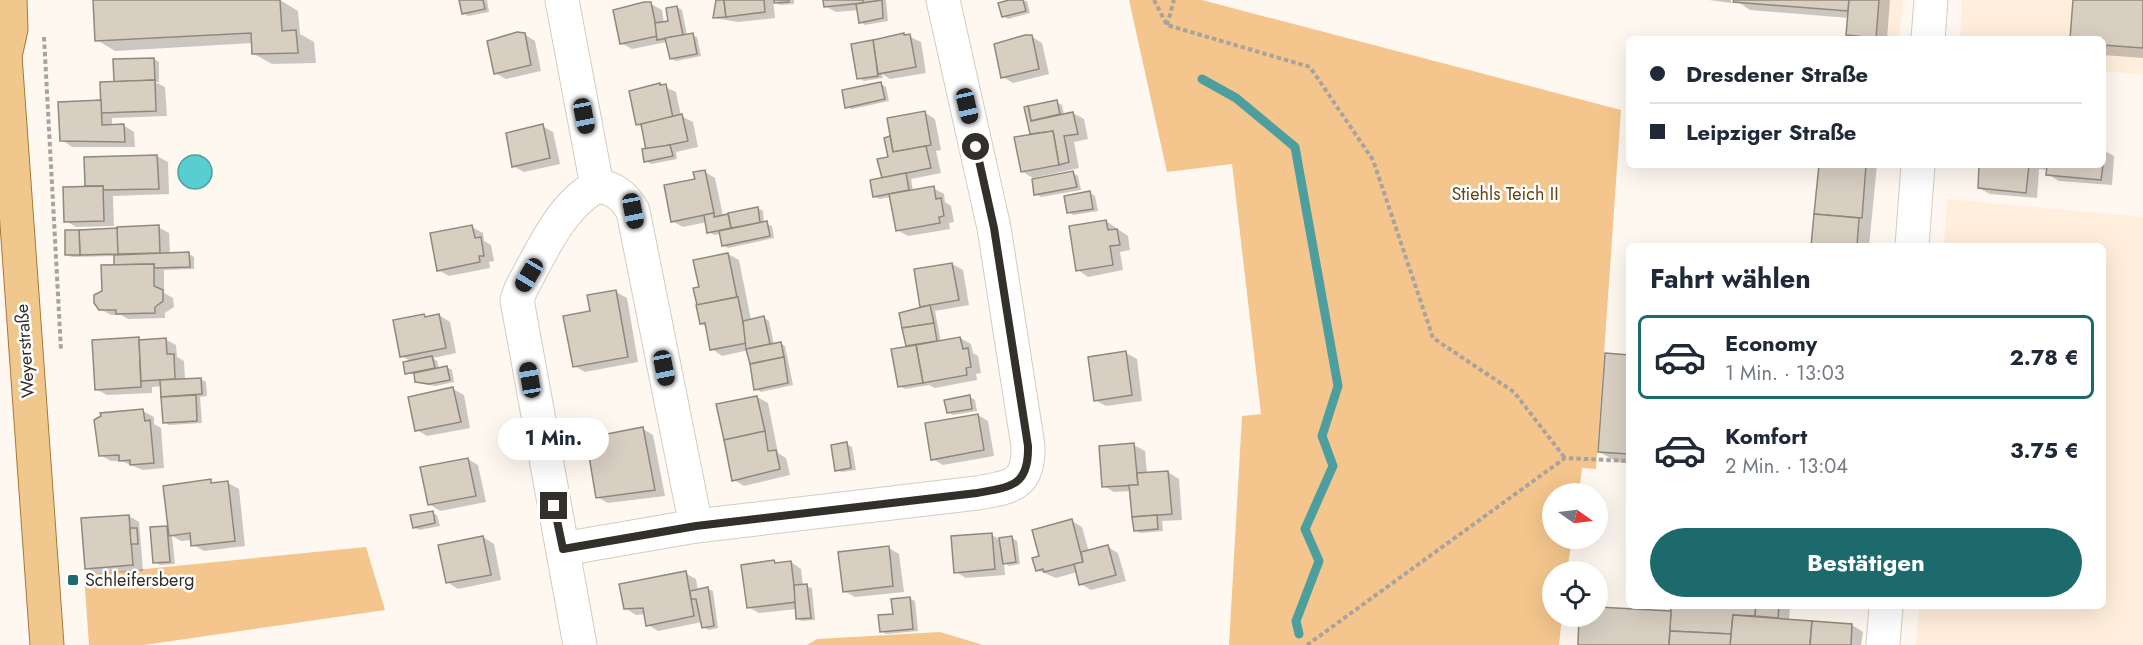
<!DOCTYPE html>
<html lang="de">
<head>
<meta charset="utf-8">
<style>
  :root { --surface:#fff; --page:#f2f2f3; --text:#1f2937; --muted:#747a83; --line:#e0e1e3; --accent:#1d6a6c }
  body { margin:0; font-family:Jost,sans-serif; background:var(--page); color:var(--text); height:100vh; display:flex; flex-direction:column; font-size:22px; white-space:nowrap }
  * { box-sizing:border-box; margin:0 }
  p { font-size:20px; color:var(--muted) }
  .icon { flex:none; width:33px; height:33px; fill:none; stroke:currentColor; stroke-width:2; stroke-linecap:round; stroke-linejoin:round }
  .map { position:relative; flex:1; overflow:hidden }
  .drawer { position:absolute; left:1626px; top:243px; width:480px; height:366px; display:flex; flex-direction:column; background:var(--surface); border-radius:9px; box-shadow:0 6px 24px #0002 }
  .drawer>* { flex:none }
  .hud { position:absolute; left:1626px; top:36px; width:480px; height:132px; border-radius:9px; box-shadow:0 6px 24px #0002; display:grid; align-content:center; height:132px; padding:0 24px; background:var(--surface) }
  .needle { width:39px; rotate:104deg }
  .tools { position:absolute; left:1542px; top:483px; display:grid; gap:12px }
  .tools a { display:grid; place-items:center; width:66px; height:66px; border-radius:50%; background:var(--surface); box-shadow:0 6px 24px #0002; font-size:30px }
  .end { position:absolute; width:27px; height:27px; margin:-14px; border:8px solid #332f2a; background:#fff; box-shadow:0 0 0 3px #fff }
  .from { border-radius:50% }
  .bubble { position:absolute; height:42px; border-radius:21px; background:var(--surface); box-shadow:0 6px 24px #0002; font-size:20px; font-weight:700; line-height:42px; text-align:center }
  .car { position:absolute; width:18px; height:36px; margin:-18px -9px; border-radius:8px; box-shadow:0 0 4px 2px #0007; background:linear-gradient(#222 24%,#8ab4d8 0 40%,#222 0 76%,#8ab4d8 0 86%,#222 0) }
  .hud b { display:flex; align-items:center; gap:21px; height:57px; font-size:22px }
  .hud b+b { border-top:2px solid var(--line) }
  .hud i { width:15px; height:15px; background:var(--text) }
  ul { padding:0; list-style:none }
  li { display:flex; align-items:center; gap:18px; height:84px; margin:0 12px 9px; padding:0 12px; border:3px solid transparent; border-radius:9px }
  li div { flex:1 }
  li b { display:block; font-size:22px }
  li em { font-style:normal; font-weight:700 }
  li.selected { border-color:var(--accent) }
  li>.icon { width:54px; height:54px; stroke-width:1.5 }
  h2 { padding:0 24px; font-size:27px; line-height:72px }
  .primary-button { display:flex; gap:12px; margin-top:auto; padding:12px 24px }
  .primary-button a { flex:1; height:69px; border-radius:36px; background:var(--accent); color:#fff; font-size:24px; font-weight:700; line-height:69px; text-align:center }
  .map>svg:first-child { display:block }
  .built { fill:#feeedb }
  .green { fill:#f4c68d }
  .water { fill:#58ced0; stroke:#4d9e9e; stroke-width:1.5 }
  .shadow { fill:#0003 }
  .lines { fill:none; stroke-linecap:round; stroke-linejoin:round }
  .stream { stroke:#4d9e9e; stroke-width:9 }
  .building { fill:#d8cec2; stroke:#91887c; stroke-width:1.5 }
  .minor-casing { stroke:#d6ccbf; stroke-width:35 }
  .major-casing { stroke:#a77939; stroke-width:35 }
  .path { stroke:#a9a39d; stroke-width:4; stroke-dasharray:4.5 3; stroke-linecap:butt }
  .minor { stroke:#fff; stroke-width:33 }
  .major { stroke:#f0c78d; stroke-width:33 }
  .route { stroke:#332f2a; stroke-width:8 }
  .poi-dot { fill:#1d6a6c; stroke:#fff; stroke-width:2 }
  .labels { text-anchor:middle; stroke-width:5; stroke-linejoin:round; paint-order:stroke }
  .park-label { font-size:18px; fill:#67440f; stroke:#fff }
  .street-label { font-size:18px; fill:#332f2a; stroke:#fff }
  .poi-label { font-size:18px; fill:#332f2a; stroke:#fff; text-anchor:start }
</style>
</head>
<body>
<div class="map">
<svg width="2143" height="645" viewBox="0 0 2143 645">
  <rect width="100%" height="100%" fill="#fff8f1"/>
  <g class="built">
    <path d="M1716 0H1903L1899 39H1845L1848 11Z"/>
    <path d="M1962 0H2143V75L2103 71V39H1960Z"/>
    <path d="M1947 199 2143 217V645H1916L1919 606H2103V246H1944Z"/>
  </g>
  <g class="green">
    <path d="M1129 0H1202L1621 110 1596 469 1582 468 1579 493 1552 494V538L1572 539 1567 571 1552 572V616L1562 617 1559 645H1229L1242 416 1261 414 1232 164 1167 172Z"/>
    <path d="M366 547 385 610 144 645H89L84 575Z"/>
    <path d="M940 632 983 645H807L817 639Z"/>
  </g>
  <circle class="water" cx="195" cy="172" r="17"/>
  <g class="shadow">
    <path d="M94 0H280L298 11 300 34 314 42 316 63 272 64 254 54 253 43 115 51 97 40Z"/>
    <path d="M461 0H487L489 12 468 16 463 13Z"/>
    <path d="M726 0H794V4L780 5 773 1 775 18 738 22 714 18Z"/>
    <path d="M825 0H886L888 21 865 25 860 22 859 10 836 12 825 6Z"/>
    <path d="M1015 0 1027 1 1030 13 1008 19 1003 16Z"/>
    <path d="M1709 0H1731V3Z"/>
    <path d="M1735 0H1890L1887 39H1856L1847 34 1849 18 1750 10Z"/>
    <path d="M2075 0H2143V58L2103 55V39H2071Z"/>
    <path d="M651 4 662 10 664 23 670 22 677 7 682 10 687 35 697 37 701 56 676 61 671 59 667 42 632 49 621 43Z"/>
    <path d="M524 34 535 41 541 71 506 79 495 73Z"/>
    <path d="M904 34 921 42 926 73 890 79 882 74 883 78 864 81 858 78 873 42Z"/>
    <path d="M1031 36 1042 43 1049 74 1013 83 1003 77Z"/>
    <path d="M154 59 159 62V82H155L165 87 167 116 112 118V126L123 125 134 132 135 147H72L62 140 103 102 115 83Z"/>
    <path d="M881 84 886 87 889 101 852 109 847 107Z"/>
    <path d="M660 85 676 92 681 116 693 122 698 147 676 152 677 159 651 164 646 161 648 150 643 128 637 124Z"/>
    <path d="M1056 102 1062 105 1064 115 1073 113 1084 119 1088 139 1074 142 1079 168 1033 178 1023 172 1032 135 1026 108Z"/>
    <path d="M924 112 935 119 941 150 936 151 941 173 911 179 913 191 933 188 944 194 945 202 951 206 954 222 949 223 950 229 908 236 897 230 891 197 879 199 874 196 886 178 890 158 886 139 892 138Z"/>
    <path d="M542 126 553 132 560 164 524 172 513 166Z"/>
    <path d="M2103 150 2114 156 2112 185 2059 181 2048 174V170L2039 169 2037 198 1990 194 1979 188 1981 165H2103Z"/>
    <path d="M157 156 168 162 169 194 113 196 114 226 76 227 66 221 87 187 86 158Z"/>
    <path d="M1821 165H1877L1869 246H1814Z"/>
    <path d="M705 172 715 178 723 216 758 208 763 211 764 223 772 226 774 238 728 248 723 245 721 234 714 235 709 232 707 222 683 227 672 221 696 180Z"/>
    <path d="M1073 173 1078 176 1081 190 1041 197 1036 194Z"/>
    <path d="M1090 193 1095 196 1098 211 1073 215 1068 212Z"/>
    <path d="M1106 221 1128 236 1130 250 1120 252 1123 270 1088 277 1078 270Z"/>
    <path d="M158 227 169 233 170 254H189L194 257V269L164 270V293L173 298 174 307 165 313V318L128 319 121 315H111L100 309 103 292 119 266 115 256 72 257 67 254Z"/>
    <path d="M472 227 483 233 484 241 491 245 494 261 489 262 490 268 449 276 438 270Z"/>
    <path d="M728 254 739 260 751 320 764 318 769 321 774 345 780 343 785 346 793 385 761 392 756 389 749 350 722 356 712 349 707 327 701 324 700 288 695 261Z"/>
    <path d="M952 264 963 270 969 305 935 311 941 342 960 338 971 344 973 353 978 356 981 373 976 374 977 380 935 388 929 385 905 389 899 386 907 348 901 314 922 310 916 271Z"/>
    <path d="M616 292 627 298 638 362 585 372 574 366 592 312Z"/>
    <path d="M424 315 428 318 439 315 450 322 456 353 433 358 437 361 439 369 447 367 452 370 454 382 435 386 422 384 417 381 416 375 406 373 412 362 402 356Z"/>
    <path d="M165 339 176 345 177 357 184 361 185 380 201 379 206 382 207 396 200 397 202 423 169 425 164 422 162 386 152 387V393L107 395 96 389 94 341Z"/>
    <path d="M1126 353 1137 359 1142 401 1106 406 1095 400Z"/>
    <path d="M1629 356V463L1618 462 1599 452Z"/>
    <path d="M453 389 464 395 470 428 427 436 417 430Z"/>
    <path d="M757 397 768 403 778 453 786 458 790 475 744 486 734 480Z"/>
    <path d="M970 397 975 400 977 411 953 415 948 412Z"/>
    <path d="M143 411 154 417V424L161 428 164 468 143 470 121 461H111L100 455Z"/>
    <path d="M978 415 988 421 994 456 943 465 933 459Z"/>
    <path d="M643 429 653 435 665 496 608 503 597 497Z"/>
    <path d="M846 444 852 447 856 470 842 472 837 470Z"/>
    <path d="M1134 445 1145 451 1147 474 1168 472 1179 479 1182 520 1162 521 1163 531 1140 533 1135 530 1131 491 1114 492 1104 486Z"/>
    <path d="M468 459 478 465 486 502 440 511 429 504Z"/>
    <path d="M210 481 216 484 228 483 239 489 245 546 204 551 193 545 192 540 181 541 172 536 175 564 160 565 155 562 167 527 170 529Z"/>
    <path d="M432 513 437 515 440 526 419 530 414 527Z"/>
    <path d="M129 516 139 522 143 571 97 574 86 568Z"/>
    <path d="M1072 521 1082 527 1089 552 1108 547 1118 553 1126 581 1091 590 1081 584 1077 572 1056 578 1037 570 1041 557Z"/>
    <path d="M991 534 1000 540 1012 538 1017 541 1020 564 1009 566 1004 563 1005 575 966 578 956 572Z"/>
    <path d="M483 537 494 544 501 580 458 589 447 582Z"/>
    <path d="M889 548 899 554 904 592 855 597 844 591Z"/>
    <path d="M774 561 779 564 791 562 801 569 803 586 812 588 815 620 802 621 797 618 796 609 759 613 748 607Z"/>
    <path d="M685 573 696 579 698 591 708 589 713 591 718 628 709 630 703 627 702 622 658 631 648 625 646 614 636 615 625 608Z"/>
    <path d="M909 598 915 601 918 631 886 634 881 631Z"/>
    <path d="M1673 606H1790L1789 620 1852 625 1863 632 1861 645H1580L1598 616V609L1670 612Z"/>
  </g>
  <g class="lines">
    <path class="stream" d="M1202 79 1236 98 1295 147 1338 386 1322 436 1333 466 1305 529 1319 561 1296 621 1299 634"/>
  </g>
  <g class="building">
    <path d="M93 0H280L282 31 296 30 298 53 252 54 251 33 95 41Z"/>
    <path d="M459 0H483L485 9 462 14Z"/>
    <path d="M716 0H724L726 17 713 18Z"/>
    <path d="M724 0H764L765 12 726 17Z"/>
    <path d="M774 0H789V2L774 3Z"/>
    <path d="M823 0H863V3L824 7Z"/>
    <path d="M882 0 883 18 859 23 856 4Z"/>
    <path d="M1009 0H1023L1026 11 1002 17 998 3Z"/>
    <path d="M1734 0H1849L1848 11 1733 2Z"/>
    <path d="M1849 0H1879L1876 38 1846 35Z"/>
    <path d="M2073 0H2143V48L2103 45V39H2070Z"/>
    <path d="M644 2H651L658 36 620 44 613 10Z"/>
    <path d="M677 6 683 35 657 40 655 23 668 21 666 8Z"/>
    <path d="M517 32 525 33 531 65 494 74 487 41Z"/>
    <path d="M693 33 697 54 670 59 665 38Z"/>
    <path d="M904 33V35L910 34 916 67 878 74 873 40Z"/>
    <path d="M1025 35H1032L1039 69 1001 78 994 44Z"/>
    <path d="M873 40 878 76 857 79 851 44Z"/>
    <path d="M154 58 155 80 114 82 113 59Z"/>
    <path d="M155 80 156 111 101 113 100 82Z"/>
    <path d="M881 82 885 99 845 108 842 90Z"/>
    <path d="M660 83V85L666 84 673 118 636 125 629 91Z"/>
    <path d="M101 100 102 125 124 124 125 142 60 141 58 102Z"/>
    <path d="M1057 100 1060 114 1031 121 1028 106Z"/>
    <path d="M1028 106 1031 121 1073 112 1078 134 1064 136 1069 162 1059 165 1053 131 1030 134 1024 107Z"/>
    <path d="M925 111 931 145 893 152 887 118Z"/>
    <path d="M682 114 688 141 646 150 641 124Z"/>
    <path d="M543 124 550 158 512 167 506 133Z"/>
    <path d="M1053 131 1059 165 1021 172 1014 137Z"/>
    <path d="M890 136 893 152 926 146 931 168 882 178 877 159 888 157 884 138Z"/>
    <path d="M670 145 673 156 644 162 642 149Z"/>
    <path d="M157 155 159 189 103 190V186H85L84 157Z"/>
    <path d="M1819 165H1866L1862 218 1814 214Z"/>
    <path d="M1979 165H2029L2026 193 1978 188Z"/>
    <path d="M2047 165H2103L2101 180 2046 175Z"/>
    <path d="M705 170 714 213 671 222 664 185 695 179 693 172Z"/>
    <path d="M1073 171 1077 187 1034 195 1032 179Z"/>
    <path d="M906 173 909 190 873 197 870 180Z"/>
    <path d="M103 186 104 221 64 222 63 187Z"/>
    <path d="M934 186 936 199 941 198 944 216 939 217 940 223 896 231 889 194Z"/>
    <path d="M1090 191 1093 209 1067 213 1064 196Z"/>
    <path d="M758 207 760 223 731 228 728 213Z"/>
    <path d="M714 213V217L728 214 731 228 707 233 704 215Z"/>
    <path d="M1814 214 1859 218 1857 246H1811Z"/>
    <path d="M1106 220 1108 230 1117 229 1120 245 1110 246 1113 265 1076 271 1069 226Z"/>
    <path d="M767 221 770 236 722 246 719 231Z"/>
    <path d="M159 225 160 253 117 254V227Z"/>
    <path d="M472 225 475 238 481 237 484 256H479L480 262 437 271 430 233Z"/>
    <path d="M117 228 118 254 80 255 79 230Z"/>
    <path d="M65 230H79L80 255H65Z"/>
    <path d="M189 252 190 267 154 268V264L114 265V255Z"/>
    <path d="M728 253 737 297 697 305 693 288 699 287 693 260Z"/>
    <path d="M952 263 959 300 920 307 914 269Z"/>
    <path d="M154 264V286L163 290V301L155 307V313L116 314V310H99L94 303V295L102 291 101 265Z"/>
    <path d="M616 290 628 357 573 367 563 316 590 311 587 295Z"/>
    <path d="M738 297 747 343 710 350 705 323 700 324 696 305Z"/>
    <path d="M930 305 934 323 902 328 899 313Z"/>
    <path d="M424 314 425 317 439 314 446 348 400 357 393 320Z"/>
    <path d="M764 316 770 344 746 349 743 321Z"/>
    <path d="M934 323 937 341 906 346 902 328Z"/>
    <path d="M139 337 141 387 95 390 92 340Z"/>
    <path d="M960 337 963 349 968 348 971 367 966 368 967 375 923 383 916 345Z"/>
    <path d="M166 338 167 354H174L175 379 141 381 139 340Z"/>
    <path d="M781 342 784 357 750 364 746 349Z"/>
    <path d="M916 345 923 383 898 387 891 349Z"/>
    <path d="M1126 351 1132 395 1094 401 1088 357Z"/>
    <path d="M1605 353 1629 355V454L1598 452Z"/>
    <path d="M432 356 435 368 405 374 403 362Z"/>
    <path d="M784 357 788 383 754 390 750 364Z"/>
    <path d="M447 366 450 380 429 384 415 382 414 373Z"/>
    <path d="M201 378 202 394 161 397 160 380Z"/>
    <path d="M453 387 461 422 415 431 408 397Z"/>
    <path d="M196 395 197 421 163 423 161 397Z"/>
    <path d="M970 395 972 409 947 413 944 400Z"/>
    <path d="M757 396 765 431 724 440 716 404Z"/>
    <path d="M143 409 145 421 150 420 154 463 130 465V460L119 461V455L99 456 94 420 101 416 100 413Z"/>
    <path d="M978 414 984 450 931 460 925 423Z"/>
    <path d="M643 427 655 490 596 498 586 438Z"/>
    <path d="M765 431 768 451 776 450 780 469 732 481 724 440Z"/>
    <path d="M847 442 851 468 835 471 831 445Z"/>
    <path d="M1134 443 1138 485 1102 487 1099 446Z"/>
    <path d="M468 458 476 496 428 505 420 467Z"/>
    <path d="M1168 471 1172 514 1132 517 1129 485H1138L1137 473Z"/>
    <path d="M211 479V483L228 481 235 541 191 546 190 533 169 536 163 486Z"/>
    <path d="M433 511 435 523 413 528 410 515Z"/>
    <path d="M129 515 133 565 85 569 81 518Z"/>
    <path d="M1157 515 1158 529 1134 531 1132 517Z"/>
    <path d="M1072 519 1083 562 1044 572 1043 569 1036 571 1032 558 1039 556 1032 530Z"/>
    <path d="M167 526 170 562 153 563 150 527Z"/>
    <path d="M130 528H137L138 544H131Z"/>
    <path d="M992 533 995 569 954 573 951 536Z"/>
    <path d="M483 536 491 575 446 583 438 545Z"/>
    <path d="M1012 536 1016 562 1003 564 999 538Z"/>
    <path d="M1108 545 1116 575 1079 585 1074 564 1083 562 1081 552Z"/>
    <path d="M889 546 893 586 843 592 838 552Z"/>
    <path d="M774 560 775 563 791 561 796 602 747 608 741 565Z"/>
    <path d="M686 571 694 616 646 626 643 608 624 609 619 584Z"/>
    <path d="M807 584 811 618 796 619 794 585Z"/>
    <path d="M708 587 714 626 702 628 696 599H691L690 591Z"/>
    <path d="M910 597 913 629 880 632 878 615 893 614 891 599Z"/>
    <path d="M1671 606H1756L1755 616 1733 615 1731 634 1670 631Z"/>
    <path d="M1756 606H1779L1778 618 1755 616Z"/>
    <path d="M1598 607 1671 611 1669 645H1578L1579 616H1598Z"/>
    <path d="M1733 615 1812 621 1810 645H1730Z"/>
    <path d="M1812 621 1852 624 1851 645H1810Z"/>
    <path d="M1670 631 1731 634 1730 645H1669Z"/>
  </g>
  <g class="lines">
    <g class="minor-casing">
      <g id="minor">
        <path d="M562 0 597 186"/>
        <path d="M1928 39 1931 0"/>
        <path d="M597 186C615 188 624 196 633 211L696 526"/>
        <path d="M1912 246 1918 165"/>
        <path d="M563 549 696 526 977 493C1011 487 1029 486 1028 446L994 228 943 0"/>
        <path d="M580 645 517 300 521 289C541 253 560 206 597 186"/>
        <path d="M1883 645 1886 606"/>
      </g>
    </g>
    <g class="major-casing">
      <g id="major">
        <path d="M0 44 5 56 47 645"/>
        <path d="M5 56 11 29 10 0"/>
      </g>
    </g>
    <g class="path">
      <path d="M1154 0 1167 25 1310 67 1373 160 1433 338 1514 392 1565 458"/>
      <path d="M1167 25 1174 0"/>
      <path d="M44 37 61 350"/>
      <path d="M1307 645 1565 458 1629 461"/>
    </g>
    <use href="#minor" class="minor"/>
    <use href="#major" class="major"/>
  </g>
  <g class="lines">
    <path class="route" d="M554 506 563 549 696 526 977 493C1011 487 1029 486 1028 446L994 228 976 147"/>
  </g>
  <rect class="poi-dot" x="67" y="574" width="12" height="12" rx="3"/>
  <g class="labels">
    <g class="park-label">
      <text x="1505" y="200">Stiehls Teich II</text>
    </g>
    <g class="street-label">
      <text transform="translate(25 351) rotate(-94)" y="6">Weyerstraße</text>
    </g>
    <g class="poi-label">
      <text x="85" y="586">Schleifersberg</text>
    </g>
  </g>
</svg>
<div class="tools">
<a><svg class="needle" viewBox="-14 -14 28 28"><path d="M0-13l5 13h-10z" fill="#e53935"/><path d="M0 13l5-13h-10z" fill="#747a83"/></svg></a>
<a><svg class="icon" aria-label="locate" viewBox="0 0 24 24"><circle cx="12" cy="12" r="6"/><path d="M12 2v4M12 18v4M2 12h4M18 12h4"/></svg></a>
</div>
<i class="end from" style="left:976px;top:147px"></i>
<i class="end" style="left:554px;top:506px"></i>
<div class="bubble" style="left:498px;top:418px;width:111px">1 Min.</div>
<i class="car" style="left:967px;top:106px;rotate:167deg"></i>
<i class="car" style="left:584px;top:116px;rotate:169deg"></i>
<i class="car" style="left:633px;top:211px;rotate:169deg"></i>
<i class="car" style="left:529px;top:275px;rotate:211deg"></i>
<i class="car" style="left:664px;top:368px;rotate:169deg"></i>
<i class="car" style="left:530px;top:380px;rotate:350deg"></i>
<div class="hud">
<b><i class="from"></i>Dresdener Straße</b>
<b><i></i>Leipziger Straße</b>
</div>
<section class="drawer">
<h2>Fahrt wählen</h2>
<ul>
<li class="selected"><svg class="icon" aria-label="car" viewBox="0 0 24 24"><path d="M5 17H2v-5l4-1 3-4h7l3 4 3 1v5h-3M9 17h6M6 11h13"/><circle cx="7" cy="17" r="2"/><circle cx="17" cy="17" r="2"/></svg><div><b>Economy</b><p>1 Min. · 13:03</p></div><em>2.78 €</em></li>
<li><svg class="icon" aria-label="car" viewBox="0 0 24 24"><path d="M5 17H2v-5l4-1 3-4h7l3 4 3 1v5h-3M9 17h6M6 11h13"/><circle cx="7" cy="17" r="2"/><circle cx="17" cy="17" r="2"/></svg><div><b>Komfort</b><p>2 Min. · 13:04</p></div><em>3.75 €</em></li>
</ul>
<div class="primary-button"><a>Bestätigen</a></div>
</section>
</div>
</body>
</html>
